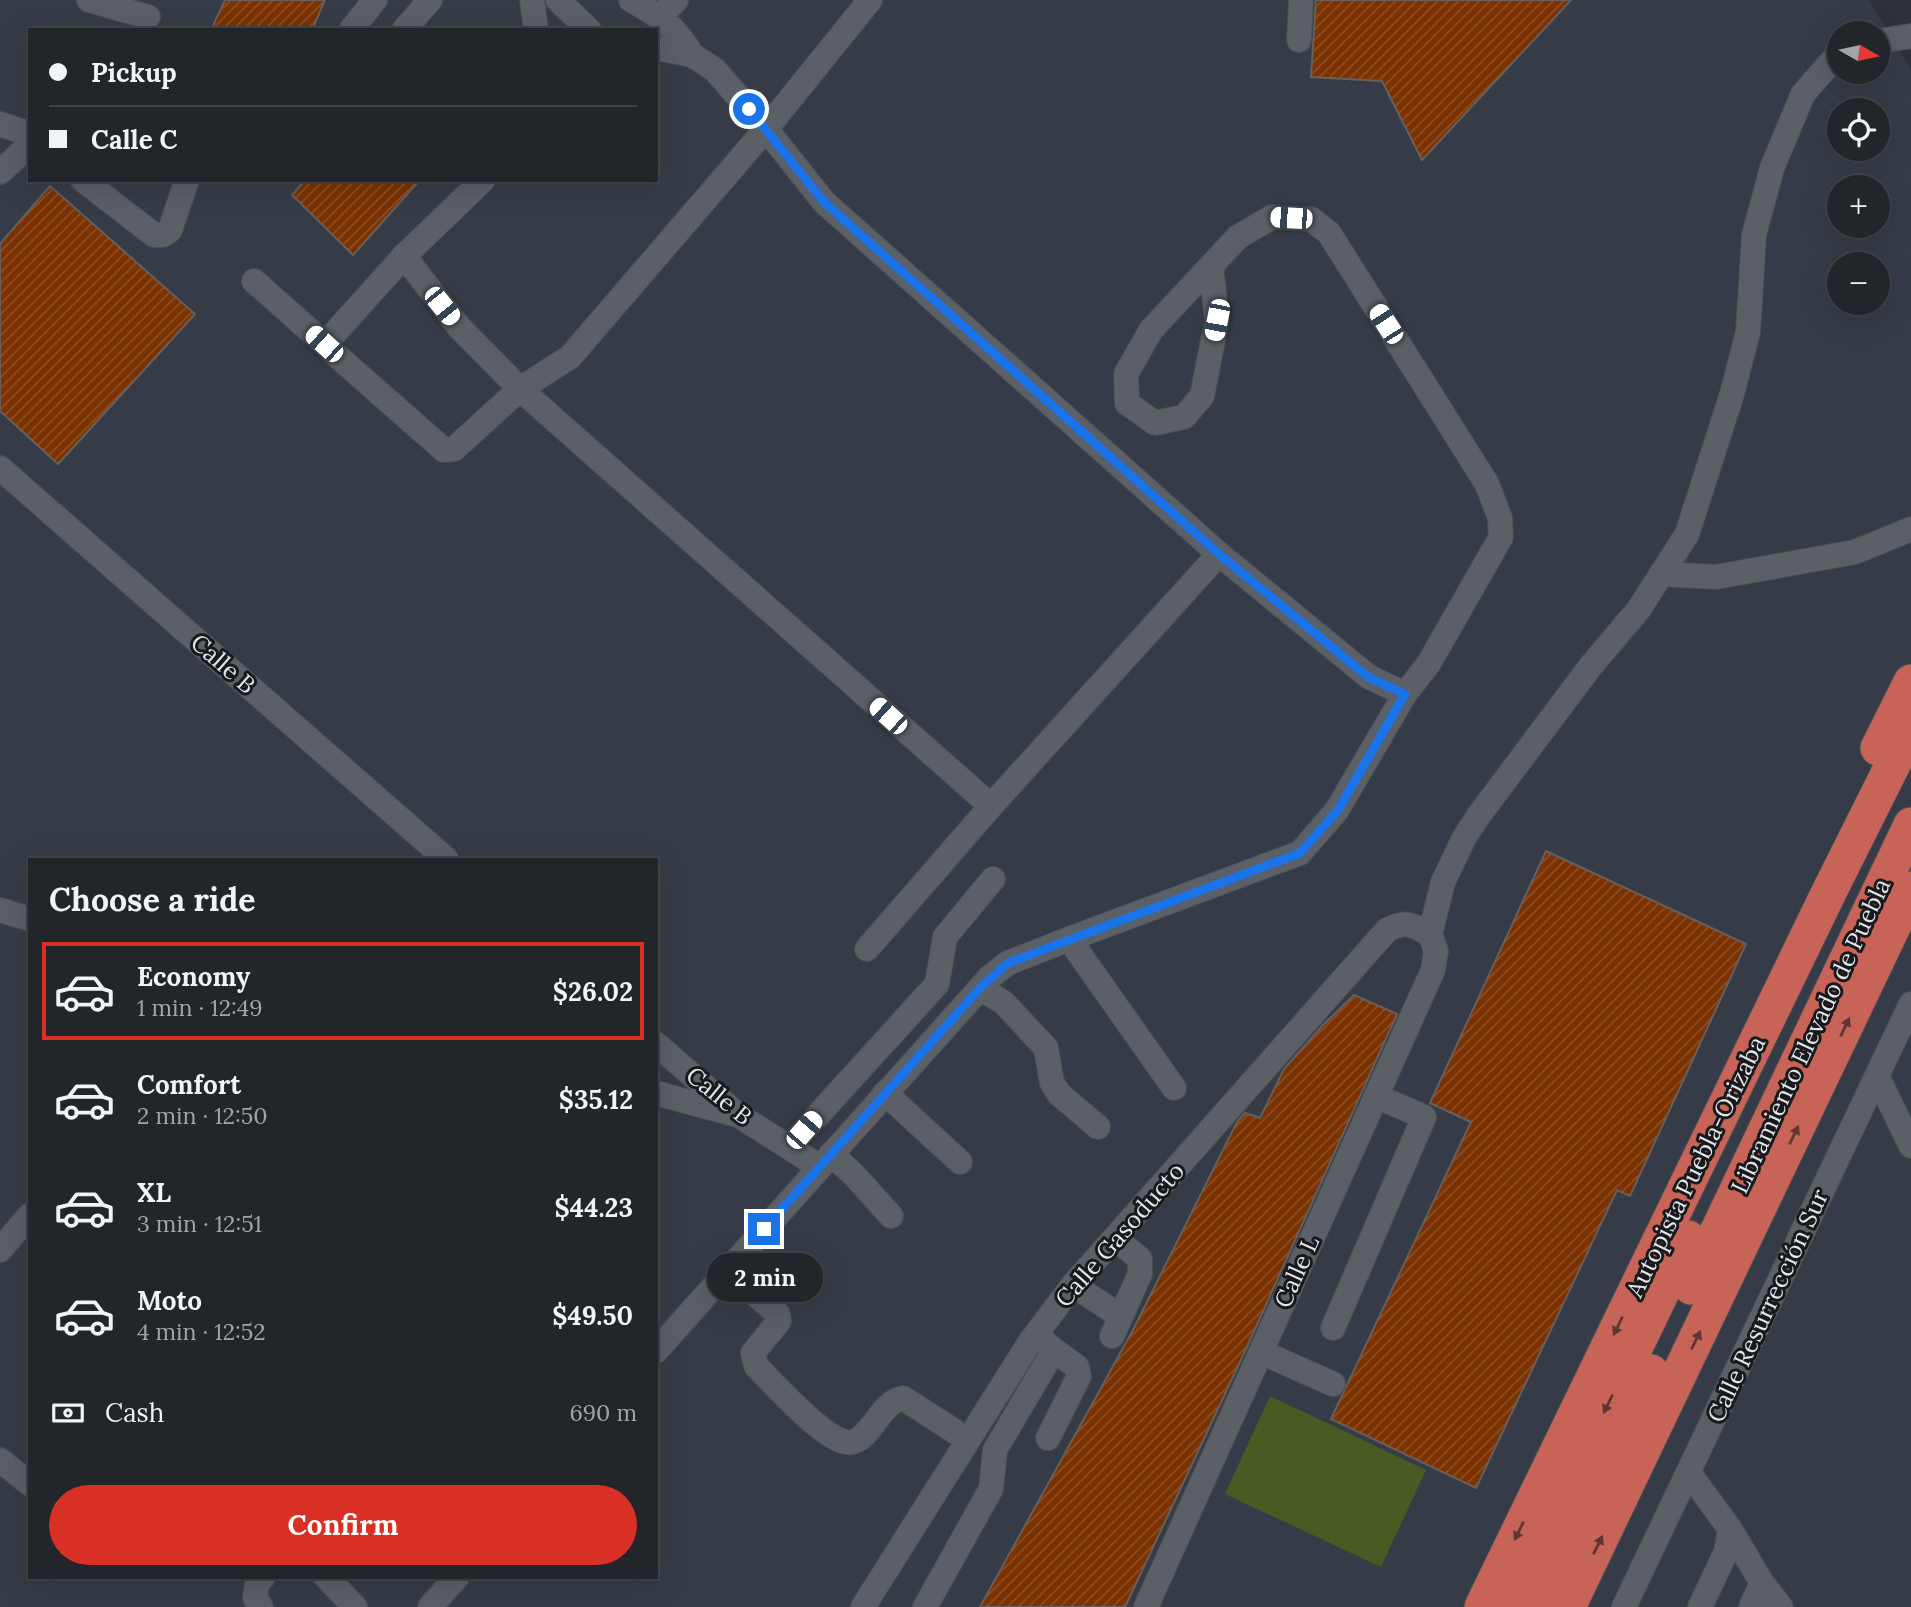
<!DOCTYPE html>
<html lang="en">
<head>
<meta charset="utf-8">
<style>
  :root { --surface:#22252a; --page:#2e3136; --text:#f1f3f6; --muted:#a2a5a8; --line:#3f4247; --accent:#d93025 }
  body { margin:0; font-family:Lora,serif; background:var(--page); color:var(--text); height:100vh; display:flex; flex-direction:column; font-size:26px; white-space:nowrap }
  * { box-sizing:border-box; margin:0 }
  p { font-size:23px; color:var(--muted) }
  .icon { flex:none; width:38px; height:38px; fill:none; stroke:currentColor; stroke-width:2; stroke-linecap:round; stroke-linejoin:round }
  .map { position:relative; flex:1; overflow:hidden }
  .sheet { position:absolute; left:28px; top:858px; width:630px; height:721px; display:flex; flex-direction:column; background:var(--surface); border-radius:0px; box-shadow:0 7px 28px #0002,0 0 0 2px var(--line) }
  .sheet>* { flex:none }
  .hud { position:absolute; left:28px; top:28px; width:630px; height:154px; border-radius:0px; box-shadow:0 7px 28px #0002,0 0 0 2px var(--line); display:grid; align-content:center; height:154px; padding:0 21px; background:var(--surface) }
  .needle { width:46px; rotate:99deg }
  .controls { position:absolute; left:1827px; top:21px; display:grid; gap:14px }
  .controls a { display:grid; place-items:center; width:63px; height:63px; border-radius:50%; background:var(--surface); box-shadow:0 7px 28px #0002,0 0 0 2px var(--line); font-size:35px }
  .end { position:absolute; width:32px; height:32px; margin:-16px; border:9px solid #1a73e8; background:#fff; box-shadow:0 0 0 4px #fff }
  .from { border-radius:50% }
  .bubble { position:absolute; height:49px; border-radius:24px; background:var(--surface); box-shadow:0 7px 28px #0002,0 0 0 2px var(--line); font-size:23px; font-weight:700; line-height:49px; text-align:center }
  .car { position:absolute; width:21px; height:42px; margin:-21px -10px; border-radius:9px; box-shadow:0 0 5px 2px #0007; background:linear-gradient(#fff 24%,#345 0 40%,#fff 0 76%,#345 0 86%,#fff 0) }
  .hud b { display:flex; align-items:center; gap:24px; height:66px; font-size:26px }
  .hud b+b { border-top:2px solid var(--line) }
  .hud i { width:18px; height:18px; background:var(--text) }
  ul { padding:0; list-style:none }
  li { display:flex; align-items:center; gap:21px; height:98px; margin:0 14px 10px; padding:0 7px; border:4px solid transparent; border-radius:0px }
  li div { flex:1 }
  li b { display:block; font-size:26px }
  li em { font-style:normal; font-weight:700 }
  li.selected { border-color:var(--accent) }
  li>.icon { width:63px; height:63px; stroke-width:1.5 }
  h2 { padding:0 21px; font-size:32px; line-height:84px }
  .pay { display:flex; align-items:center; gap:18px; height:77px; padding:0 21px; font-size:26px }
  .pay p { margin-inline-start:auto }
  .cta { display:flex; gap:14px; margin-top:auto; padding:14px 21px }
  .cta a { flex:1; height:80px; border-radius:42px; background:var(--accent); color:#fff; font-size:28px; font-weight:700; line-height:80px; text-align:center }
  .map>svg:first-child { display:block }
  .built { fill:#363c47; fill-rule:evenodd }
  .pitch { fill:#495b23 }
  .building { fill:url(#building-hatch); stroke:#675f5b; stroke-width:2 }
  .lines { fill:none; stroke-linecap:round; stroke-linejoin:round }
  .minor-casing { stroke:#4b4e54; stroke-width:26 }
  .highway-casing { stroke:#4b4e54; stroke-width:37 }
  .minor { stroke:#5b5f66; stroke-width:24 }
  .highway { stroke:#c76457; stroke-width:35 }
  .oneway { fill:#5e3734 }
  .route { stroke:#1a73e8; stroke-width:9 }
  .labels { text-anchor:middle; stroke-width:6; stroke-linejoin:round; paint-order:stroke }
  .street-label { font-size:24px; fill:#e2e5e9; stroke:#18191c }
</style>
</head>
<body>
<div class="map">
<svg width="1911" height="1607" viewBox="0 0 1911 1607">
  <defs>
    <pattern id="building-hatch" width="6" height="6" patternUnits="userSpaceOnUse" patternTransform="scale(1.75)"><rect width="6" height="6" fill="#7b3100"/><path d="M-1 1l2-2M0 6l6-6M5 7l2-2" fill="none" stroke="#8d4f25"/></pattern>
  </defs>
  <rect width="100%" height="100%" fill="#2e3138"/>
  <path class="built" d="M0 0H1869L1911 70V1607H0ZM30 30H656V180H30ZM1839 33H1878V72H1839ZM1839 110H1878V149H1839ZM1839 187H1878V226H1839ZM1839 264H1878V303H1839ZM30 859H656V1577H30Z"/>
  <path class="pitch" d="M1270 1396 1426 1470 1381 1567 1225 1494Z"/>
  <g class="building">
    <path d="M225 0H325L312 30H211Z"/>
    <path d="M1316 0H1571L1422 160 1382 81 1311 77Z"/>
    <path d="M305 180H420L353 255 292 195Z"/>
    <path d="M50 186 195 314 58 464 0 411V244Z"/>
    <path d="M1546 851 1746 944 1630 1196 1617 1190 1476 1488 1331 1419 1471 1122 1430 1103Z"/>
    <path d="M1354 995 1397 1014 1246 1349 1125 1607H980L1133 1330 1237 1122 1245 1113 1260 1118 1284 1069 1322 1026Z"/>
  </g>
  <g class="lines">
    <g class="minor-casing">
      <g id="minor">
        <path d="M89 0 148 17"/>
        <path d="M532 0 536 30"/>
        <path d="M558 0 589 30"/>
        <path d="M631 0C661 17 674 25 692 55"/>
        <path d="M660 16 676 0"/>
        <path d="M351 30 375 0"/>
        <path d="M404 30 430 0"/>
        <path d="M1299 40 1301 0"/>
        <path d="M1878 41 1911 36"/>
        <path d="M656 48 692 55 715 70 766 129 824 202 1219 554 1369 677 1405 694 1429 663 1501 537 1500 518 1487 484 1329 233 1311 219 1272 217 1238 237 1151 330 1126 374 1127 403 1155 423 1184 417 1202 396 1217 320 1211 266"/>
        <path d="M0 124 30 134"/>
        <path d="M0 172 21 153 30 140"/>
        <path d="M83 180 154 235H163L170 230 187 180"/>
        <path d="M483 180 404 256 459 327 520 389 570 357 766 129 870 0"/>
        <path d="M404 256 325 344 336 355 444 450 454 449 520 389 991 806"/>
        <path d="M254 281 325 344"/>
        <path d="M0 468 446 859"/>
        <path d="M1661 574 1716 577 1855 552 1911 529"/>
        <path d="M0 910 30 919"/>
        <path d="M1430 934 1443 882 1464 838 1479 815 1590 667 1639 609 1687 534 1732 394 1748 332 1754 235 1772 168 1803 94 1831 62 1839 56"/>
        <path d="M1069 939 1174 1088"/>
        <path d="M867 949 991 806 1219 554"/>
        <path d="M980 988 1004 1003 1046 1048 1052 1083 1059 1094 1098 1127"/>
        <path d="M656 1044 738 1115 820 1167"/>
        <path d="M1877 1076 1911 1146"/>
        <path d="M656 1093 733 1114"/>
        <path d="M885 1093 960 1162"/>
        <path d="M789 1147 937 984 945 937 993 879"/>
        <path d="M831 1154 853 1174 891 1216"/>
        <path d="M0 1250 30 1215"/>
        <path d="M728 1271 778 1314 779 1321 753 1353 756 1366C775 1385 822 1438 846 1442 854 1444 860 1439 865 1434 877 1422 886 1401 903 1398L968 1440"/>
        <path d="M1073 1285 1120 1316"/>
        <path d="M1333 1328 1424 1117 1376 1096"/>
        <path d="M1112 1336 1140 1274V1259L1115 1238"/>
        <path d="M656 1351 990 977 1008 963 1069 939 1300 853 1337 810 1405 694"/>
        <path d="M1261 1352 1333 1384"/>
        <path d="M1048 1438 1079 1376 1077 1367 1054 1350"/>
        <path d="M0 1460 30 1484"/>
        <path d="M1689 1473 1730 1529 1726 1552 1700 1607"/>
        <path d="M1730 1529 1762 1583 1751 1607"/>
        <path d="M326 1577 355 1607"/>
        <path d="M1762 1583 1781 1607"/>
        <path d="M261 1607 255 1598 257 1584 263 1577"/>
        <path d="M430 1607 457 1577"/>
        <path d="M863 1607 1030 1342 1073 1285 1387 930C1406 920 1412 925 1430 934"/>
        <path d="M925 1607 991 1489 995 1450 1054 1350 1036 1335"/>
        <path d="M1146 1607 1433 970 1436 951 1430 934"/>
        <path d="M1624 1607 1911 1004"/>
      </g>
    </g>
    <g class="highway-casing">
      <g id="highway">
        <path d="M1878 748 1911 682"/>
        <path d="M1691 1287 1911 825"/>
        <path d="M1482 1607 1830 890 1911 728"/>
        <path d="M1510 1607 1688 1238"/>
        <path d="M1538 1607 1651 1372"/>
        <path d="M1568 1607 1911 889"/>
      </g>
    </g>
    <use href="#minor" class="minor"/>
    <use href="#highway" class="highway"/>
  </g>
  <defs><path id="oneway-solid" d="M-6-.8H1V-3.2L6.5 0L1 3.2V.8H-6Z" transform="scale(1.75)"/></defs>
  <g class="oneway">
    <use href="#oneway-solid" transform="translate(1845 1027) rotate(-65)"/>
    <use href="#oneway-solid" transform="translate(1794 1135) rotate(-64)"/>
    <use href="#oneway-solid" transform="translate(1618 1326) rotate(116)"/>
    <use href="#oneway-solid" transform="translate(1696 1340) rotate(-64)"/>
    <use href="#oneway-solid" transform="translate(1608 1404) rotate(116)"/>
    <use href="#oneway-solid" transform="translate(1519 1531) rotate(116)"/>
    <use href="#oneway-solid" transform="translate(1598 1545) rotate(-64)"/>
  </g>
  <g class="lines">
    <path class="route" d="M749 109 824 202 1219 554 1368 677 1405 694 1338 810 1300 853 1008 963 980 988 764 1229"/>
  </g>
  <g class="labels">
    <g class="street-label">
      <text transform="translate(223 664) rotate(41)" y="8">Calle B</text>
      <text transform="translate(1811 1036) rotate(-65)" y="8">Libramiento Elevado de Puebla</text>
      <text transform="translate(719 1096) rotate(39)" y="8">Calle B</text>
      <text transform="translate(1696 1167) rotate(-64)" y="8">Autopista Puebla-Orizaba</text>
      <text transform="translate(1120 1235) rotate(-49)" y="8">Calle Gasoducto</text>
      <text transform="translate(1297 1272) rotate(-66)" y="8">Calle L</text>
      <text transform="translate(1768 1306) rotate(-65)" y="8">Calle Resurrección Sur</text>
    </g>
  </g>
</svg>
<div class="controls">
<a><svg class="needle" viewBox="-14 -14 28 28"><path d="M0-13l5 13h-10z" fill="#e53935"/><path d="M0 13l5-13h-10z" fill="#a2a5a8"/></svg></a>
<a><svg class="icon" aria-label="locate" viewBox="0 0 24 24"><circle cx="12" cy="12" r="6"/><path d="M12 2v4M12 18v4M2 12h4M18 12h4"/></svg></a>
<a>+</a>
<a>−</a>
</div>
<i class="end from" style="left:749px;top:109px"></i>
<i class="end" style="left:764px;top:1229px"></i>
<div class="bubble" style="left:707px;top:1253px;width:116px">2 min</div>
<i class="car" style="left:1291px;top:218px;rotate:273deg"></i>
<i class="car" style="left:442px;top:306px;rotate:141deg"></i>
<i class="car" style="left:1217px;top:320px;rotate:191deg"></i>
<i class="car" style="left:1386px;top:324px;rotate:327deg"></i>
<i class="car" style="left:324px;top:344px;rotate:312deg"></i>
<i class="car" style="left:888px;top:716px;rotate:312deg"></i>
<i class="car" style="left:804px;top:1130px;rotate:41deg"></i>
<div class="hud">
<b><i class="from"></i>Pickup</b>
<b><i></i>Calle C</b>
</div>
<section class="sheet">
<h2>Choose a ride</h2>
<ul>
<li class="selected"><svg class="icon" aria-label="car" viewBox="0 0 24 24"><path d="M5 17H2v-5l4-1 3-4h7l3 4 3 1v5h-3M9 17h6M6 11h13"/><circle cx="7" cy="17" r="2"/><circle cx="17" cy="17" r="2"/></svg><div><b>Economy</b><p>1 min · 12:49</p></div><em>$26.02</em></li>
<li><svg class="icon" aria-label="car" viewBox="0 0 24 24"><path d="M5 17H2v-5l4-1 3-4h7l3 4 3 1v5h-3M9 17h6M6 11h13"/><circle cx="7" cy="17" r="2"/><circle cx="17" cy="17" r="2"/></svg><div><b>Comfort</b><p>2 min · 12:50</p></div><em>$35.12</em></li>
<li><svg class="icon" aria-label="car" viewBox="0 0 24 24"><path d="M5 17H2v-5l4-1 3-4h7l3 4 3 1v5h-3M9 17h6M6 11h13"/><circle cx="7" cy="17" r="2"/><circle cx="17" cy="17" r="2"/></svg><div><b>XL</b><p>3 min · 12:51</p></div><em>$44.23</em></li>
<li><svg class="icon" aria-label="car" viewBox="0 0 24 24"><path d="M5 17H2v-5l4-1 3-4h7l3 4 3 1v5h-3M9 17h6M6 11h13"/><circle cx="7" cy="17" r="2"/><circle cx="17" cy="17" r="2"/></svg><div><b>Moto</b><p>4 min · 12:52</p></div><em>$49.50</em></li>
</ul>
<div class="pay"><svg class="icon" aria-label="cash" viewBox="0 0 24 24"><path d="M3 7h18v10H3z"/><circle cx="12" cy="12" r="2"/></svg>Cash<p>690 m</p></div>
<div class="cta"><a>Confirm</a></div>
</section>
</div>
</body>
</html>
